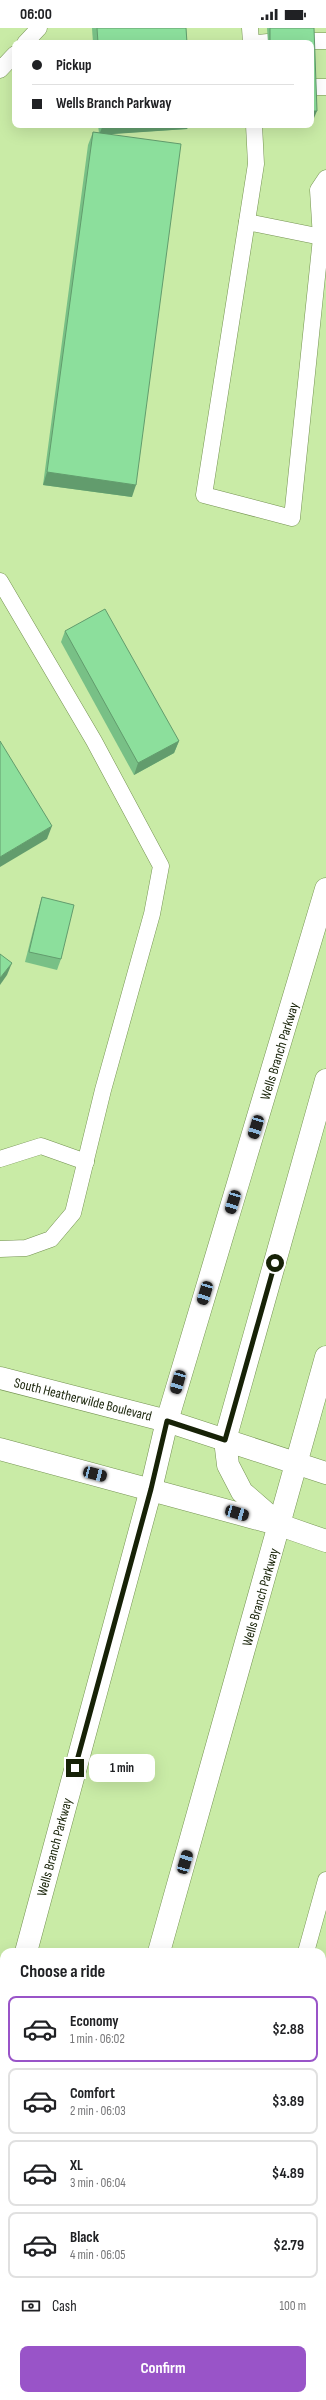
<!DOCTYPE html>
<html lang="en">
<head>
<meta charset="utf-8">
<style>
  :root { --surface:#fff; --page:#f2f2f2; --text:#202124; --muted:#757577; --line:#e0e0e0; --accent:#9954c8 }
  body { margin:0; font-family:"Sofia Sans Condensed",sans-serif; background:var(--page); color:var(--text); height:100vh; display:flex; flex-direction:column; font-size:15px; white-space:nowrap }
  * { box-sizing:border-box; margin:0 }
  p { font-size:13px; color:var(--muted) }
  .icon { flex:none; width:22px; height:22px; fill:none; stroke:currentColor; stroke-width:2; stroke-linecap:round; stroke-linejoin:round }
  .map { position:relative; flex:1; overflow:hidden }
  .details { position:absolute; left:0px; top:1920px; width:326px; height:452px; display:flex; flex-direction:column; background:var(--surface); border-radius:12px 12px 0 0; box-shadow:0 4px 16px #0002 }
  .details>* { flex:none }
  .banner { position:absolute; left:12px; top:12px; width:302px; height:88px; border-radius:8px; box-shadow:0 4px 16px #0002; display:grid; align-content:center; height:88px; padding:0 20px; background:var(--surface) }
  .end { position:absolute; width:18px; height:18px; margin:-9px; border:5px solid #172207; background:#fff; box-shadow:0 0 0 2px #fff }
  .from { border-radius:50% }
  .bubble { position:absolute; height:28px; border-radius:8px; background:var(--surface); box-shadow:0 4px 16px #0002; font-size:13px; font-weight:700; line-height:28px; text-align:center }
  .car { position:absolute; width:12px; height:24px; margin:-12px -6px; border-radius:5px; box-shadow:0 0 3px 1px #0007; background:linear-gradient(#222 24%,#8ab4d8 0 40%,#222 0 76%,#8ab4d8 0 86%,#222 0) }
  .banner b { display:flex; align-items:center; gap:14px; height:38px; font-size:15px }
  .banner b+b { border-top:1px solid var(--line) }
  .banner i { width:10px; height:10px; background:var(--text) }
  ul { padding:0; list-style:none }
  li { display:flex; align-items:center; gap:12px; height:66px; margin:0 8px 6px; padding:0 12px; border:2px solid var(--line); border-radius:8px }
  li div { flex:1 }
  li b { display:block; font-size:15px }
  li em { font-style:normal; font-weight:700 }
  li.selected { border-color:var(--accent) }
  li>.icon { width:36px; height:36px; stroke-width:1.5 }
  h2 { padding:0 20px; font-size:18px; line-height:48px }
  .pay { display:flex; align-items:center; gap:10px; height:44px; padding:0 20px; font-size:15px }
  .pay p { margin-inline-start:auto }
  .action { display:flex; gap:8px; margin-top:auto; padding:8px 20px }
  .action a { flex:1; height:46px; border-radius:8px; background:var(--accent); color:#fff; font-size:16px; font-weight:700; line-height:46px; text-align:center }
  .status { display:flex; justify-content:space-between; align-items:center; height:28px; padding:0 20px; background:var(--surface); direction:ltr }
  .status svg { height:11px; fill:currentColor }
  .map>svg:first-child { display:block }
  .lines { fill:none; stroke-linecap:round; stroke-linejoin:round }
  .lane-casing { stroke:#749251; stroke-width:17 }
  .secondary-casing { stroke:#749251; stroke-width:23 }
  .lane { stroke:#fff; stroke-width:16 }
  .secondary { stroke:#fff; stroke-width:22 }
  .wall { fill:#78c086 }
  .shaded-wall { fill:#629c6d }
  .building { fill:#8cdf9c; stroke:#629c6d }
  .route { stroke:#172207; stroke-width:5 }
  .labels { text-anchor:middle; stroke-width:3.5; stroke-linejoin:round; paint-order:stroke }
  .street-label { font-size:14px; fill:#172207; stroke:#fefefe }
</style>
</head>
<body>
<div class="status"><b>06:00</b><svg viewBox="0 0 49 12"><path d="M0 12V9h3v3zM5 12V6h3v6zM10 12V3h3v9zM15 12V0h3v12zM26 1h20v11H26zM47 4h2v5h-2z"/></svg></div>
<div class="map">
<svg width="326" height="2372" viewBox="0 0 326 2372">
  <rect width="100%" height="100%" fill="#c9eba6"/>
  <g class="lines">
    <g class="lane-casing">
      <g id="lane">
        <path d="M250 0 251 15"/>
        <path d="M311 13H326"/>
        <path d="M25 15 39 0"/>
        <path d="M258 15 268 14"/>
        <path d="M0 42 15 26"/>
        <path d="M313 59H326"/>
        <path d="M254 97 256 136 204 467 292 490 321 210 318 162 326 150"/>
        <path d="M247 194 326 210"/>
        <path d="M0 553 94 713 161 838 152 886 103 1062 73 1185 51 1211 26 1220 0 1221"/>
        <path d="M0 1131 41 1118 86 1134"/>
        <path d="M306 1924 326 1852"/>
        <path d="M322 2012 326 2013"/>
        <path d="M197 2372 198 2368"/>
      </g>
    </g>
    <g class="secondary-casing">
      <g id="secondary">
        <path d="M0 1350 167 1393 326 1445"/>
        <path d="M0 1421 280 1497 326 1513"/>
        <path d="M280 1497 242 1464 228 1437 225 1412 326 1052"/>
        <path d="M26 1924 151 1461 167 1393 326 861"/>
        <path d="M159 1924 326 1329"/>
        <path d="M0 2018 4 2003"/>
        <path d="M43 2372 44 2368"/>
      </g>
    </g>
    <use href="#lane" class="lane"/>
    <use href="#secondary" class="secondary"/>
  </g>
  <g class="wall">
    <path d="M92 0H186L187 15H93Z"/>
    <path d="M267 0H314V90H311V15H268Z"/>
    <path d="M98 97H189L187 101 107 106 132 469 43 457 88 117 93 104 99 105Z"/>
    <path d="M65 603 179 713 174 725 134 747 61 614Z"/>
    <path d="M42 869 61 931 57 942 25 934 39 879Z"/>
    <path d="M326 1928V1948L322 1947V1942Z"/>
  </g>
  <g class="shaded-wall">
    <path d="M311 83H317L314 90H311Z"/>
    <path d="M103 97H189L187 101 99 107Z"/>
    <path d="M47 444 136 457 132 469 43 457Z"/>
    <path d="M179 713 174 725 134 747 138 735Z"/>
    <path d="M52 798 47 811 0 839V829Z"/>
    <path d="M12 935 7 947 0 957V950Z"/>
  </g>
  <g class="building">
    <path d="M97 0H186L187 15H98Z"/>
    <path d="M270 0H314L317 83H311V15H270Z"/>
    <path d="M93 104 181 116 136 457 47 444Z"/>
    <path d="M105 581 179 713 138 735 65 603Z"/>
    <path d="M0 713 52 798 0 829Z"/>
    <path d="M42 869 74 877 61 931 29 924Z"/>
    <path d="M0 926 12 935 0 950Z"/>
    <path d="M326 1930V1941L323 1940Z"/>
  </g>
  <g class="lines">
    <path class="route" d="M75 1740 151 1461 167 1393 225 1412 275 1235"/>
  </g>
  <g class="labels">
    <g class="street-label">
      <text transform="translate(279 1023) rotate(-73)" y="5">Wells Branch Parkway</text>
      <text transform="translate(83 1371) rotate(14)" y="5">South Heatherwilde Boulevard</text>
      <text transform="translate(260 1569) rotate(-74)" y="5">Wells Branch Parkway</text>
      <text transform="translate(54 1819) rotate(-75)" y="5">Wells Branch Parkway</text>
    </g>
  </g>
</svg>
<i class="end from" style="left:275px;top:1235px"></i>
<i class="end" style="left:75px;top:1740px"></i>
<div class="bubble" style="left:89px;top:1726px;width:66px">1 min</div>
<i class="car" style="left:256px;top:1099px;rotate:197deg"></i>
<i class="car" style="left:233px;top:1174px;rotate:197deg"></i>
<i class="car" style="left:205px;top:1265px;rotate:197deg"></i>
<i class="car" style="left:178px;top:1354px;rotate:196deg"></i>
<i class="car" style="left:95px;top:1446px;rotate:105deg"></i>
<i class="car" style="left:237px;top:1485px;rotate:106deg"></i>
<i class="car" style="left:185px;top:1834px;rotate:16deg"></i>
<div class="banner">
<b><i class="from"></i>Pickup</b>
<b><i></i>Wells Branch Parkway</b>
</div>
<section class="details">
<h2>Choose a ride</h2>
<ul>
<li class="selected"><svg class="icon" aria-label="car" viewBox="0 0 24 24"><path d="M5 17H2v-5l4-1 3-4h7l3 4 3 1v5h-3M9 17h6M6 11h13"/><circle cx="7" cy="17" r="2"/><circle cx="17" cy="17" r="2"/></svg><div><b>Economy</b><p>1 min · 06:02</p></div><em>$2.88</em></li>
<li><svg class="icon" aria-label="car" viewBox="0 0 24 24"><path d="M5 17H2v-5l4-1 3-4h7l3 4 3 1v5h-3M9 17h6M6 11h13"/><circle cx="7" cy="17" r="2"/><circle cx="17" cy="17" r="2"/></svg><div><b>Comfort</b><p>2 min · 06:03</p></div><em>$3.89</em></li>
<li><svg class="icon" aria-label="car" viewBox="0 0 24 24"><path d="M5 17H2v-5l4-1 3-4h7l3 4 3 1v5h-3M9 17h6M6 11h13"/><circle cx="7" cy="17" r="2"/><circle cx="17" cy="17" r="2"/></svg><div><b>XL</b><p>3 min · 06:04</p></div><em>$4.89</em></li>
<li><svg class="icon" aria-label="car" viewBox="0 0 24 24"><path d="M5 17H2v-5l4-1 3-4h7l3 4 3 1v5h-3M9 17h6M6 11h13"/><circle cx="7" cy="17" r="2"/><circle cx="17" cy="17" r="2"/></svg><div><b>Black</b><p>4 min · 06:05</p></div><em>$2.79</em></li>
</ul>
<div class="pay"><svg class="icon" aria-label="cash" viewBox="0 0 24 24"><path d="M3 7h18v10H3z"/><circle cx="12" cy="12" r="2"/></svg>Cash<p>100 m</p></div>
<div class="action"><a>Confirm</a></div>
</section>
</div>
</body>
</html>
